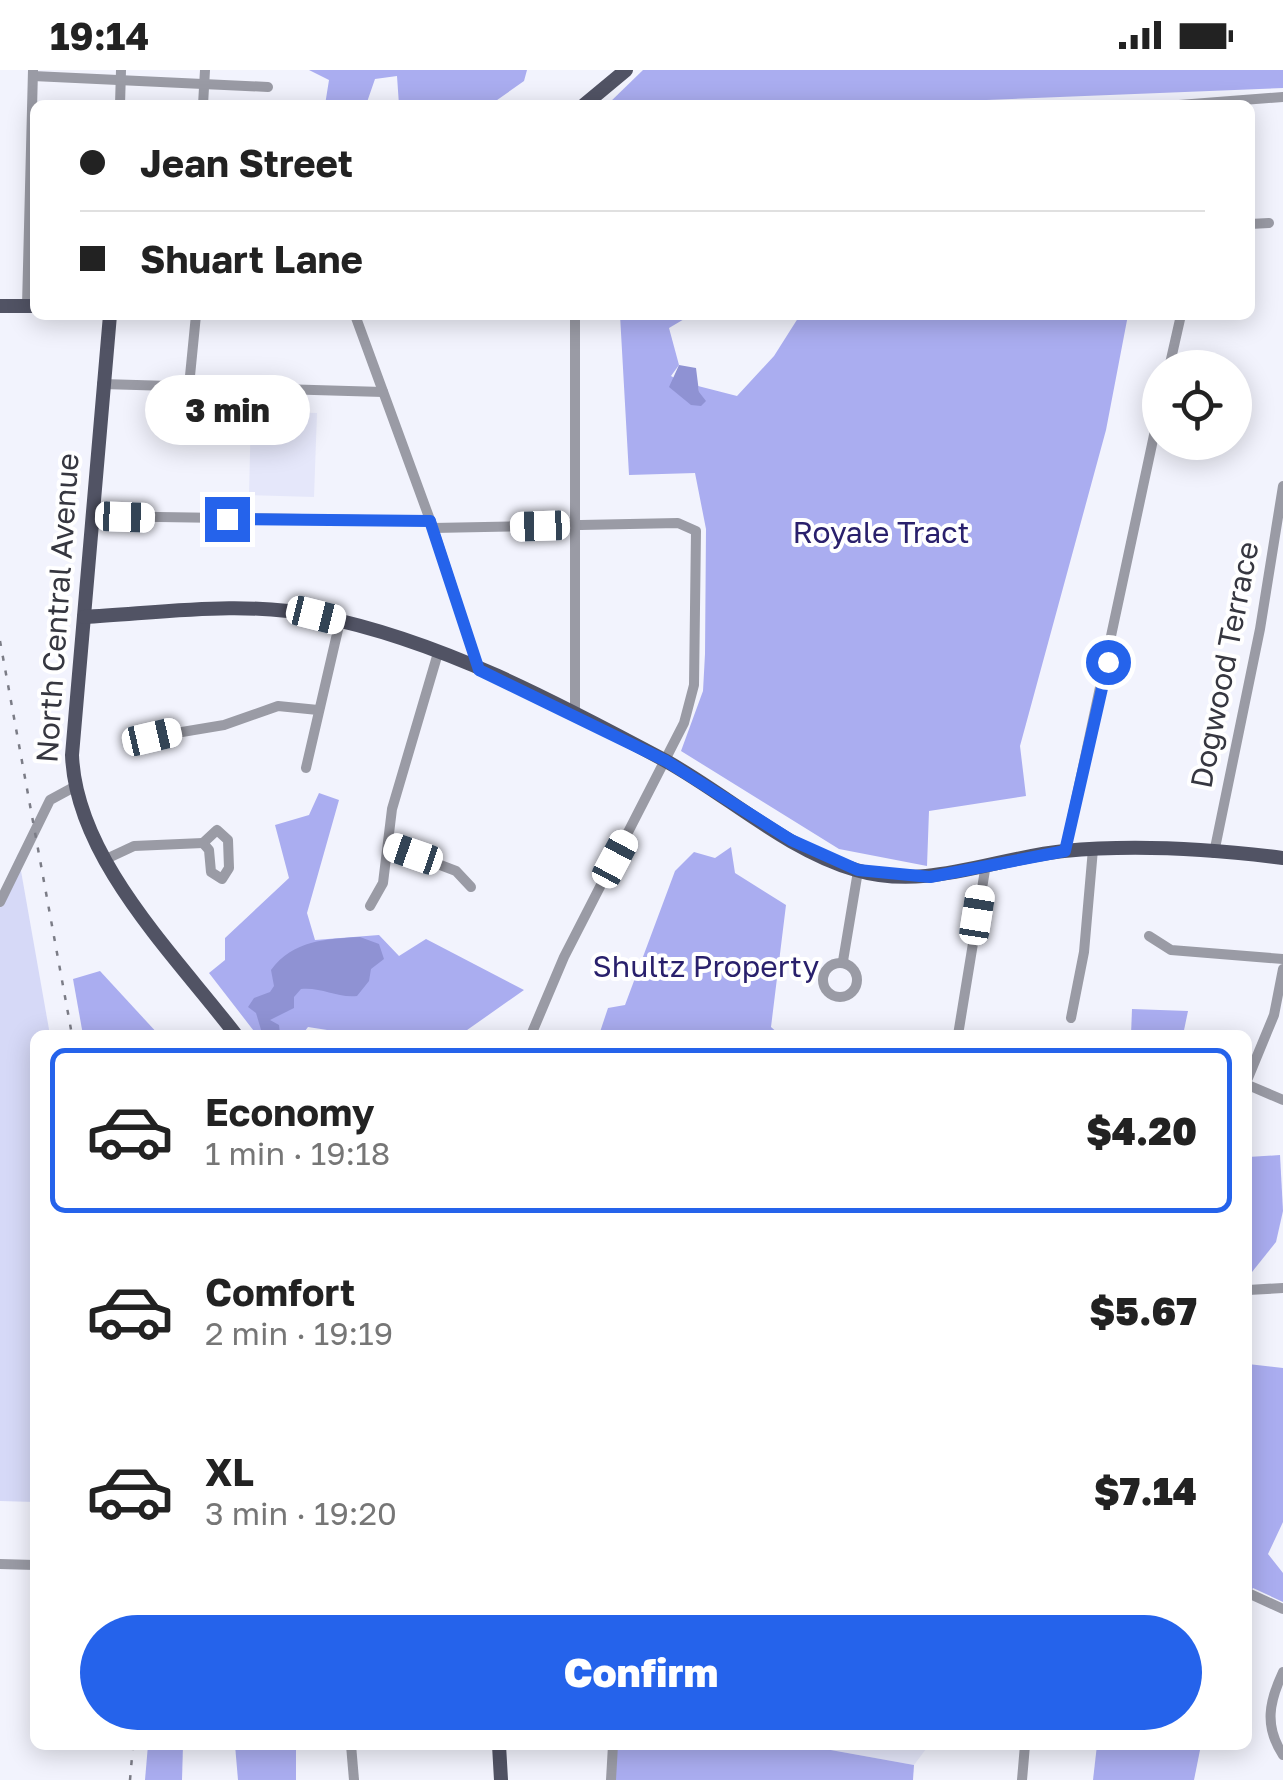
<!DOCTYPE html>
<html lang="en">
<head>
<meta charset="utf-8">
<style>
  :root { --surface:#fff; --page:#f6f6f6; --text:#222; --muted:#767676; --line:#e0e0e0; --accent:#2563eb }
  body { margin:0; font-family:"Golos Text",sans-serif; background:var(--page); color:var(--text); height:100vh; display:flex; flex-direction:column; font-size:38px; white-space:nowrap }
  * { box-sizing:border-box; margin:0 }
  p { font-size:32px; color:var(--muted) }
  .icon { flex:none; width:55px; height:55px; fill:none; stroke:currentColor; stroke-width:2; stroke-linecap:round; stroke-linejoin:round }
  .map { position:relative; flex:1; overflow:hidden }
  .drawer { position:absolute; left:30px; top:960px; width:1222px; height:720px; display:flex; flex-direction:column; background:var(--surface); border-radius:15px; box-shadow:0 5px 25px #0003 }
  .drawer>* { flex:none }
  .guide { position:absolute; left:30px; top:30px; width:1225px; height:220px; border-radius:15px; box-shadow:0 5px 25px #0003; display:grid; align-content:center; height:220px; padding:0 50px; background:var(--surface) }
  .fabs { position:absolute; left:1142px; top:280px; display:grid; gap:20px }
  .fabs a { display:grid; place-items:center; width:110px; height:110px; border-radius:50%; background:var(--surface); box-shadow:0 5px 25px #0003; font-size:50px }
  .end { position:absolute; width:45px; height:45px; margin:-22px; border:12px solid #2563eb; background:#fff; box-shadow:0 0 0 5px #fff }
  .from { border-radius:50% }
  .bubble { position:absolute; height:70px; border-radius:35px; background:var(--surface); box-shadow:0 5px 25px #0003; font-size:32px; font-weight:800; line-height:70px; text-align:center }
  .car { position:absolute; width:30px; height:60px; margin:-30px -15px; border-radius:12px; box-shadow:0 0 8px 2px #0007; background:linear-gradient(#fff 24%,#345 0 40%,#fff 0 76%,#345 0 86%,#fff 0) }
  .guide b { display:flex; align-items:center; gap:35px; height:95px; font-size:38px }
  .guide b+b { border-top:2px solid var(--line) }
  .guide i { width:25px; height:25px; background:var(--text) }
  ul { padding:18px 0 0; list-style:none }
  li { display:flex; align-items:center; gap:30px; height:165px; margin:0 20px 15px; padding:0 30px; border:5px solid transparent; border-radius:15px }
  li div { flex:1 }
  li b { display:block; font-size:38px }
  li em { font-style:normal; font-weight:800 }
  li.current { border-color:var(--accent) }
  li>.icon { width:90px; height:90px; stroke-width:1.5 }
  .button { display:flex; gap:20px; margin-top:auto; padding:20px 50px }
  .button a { flex:1; height:115px; border-radius:60px; background:var(--accent); color:#fff; font-size:40px; font-weight:800; line-height:115px; text-align:center }
  .status { display:flex; justify-content:space-between; align-items:center; height:70px; padding:0 50px; background:var(--surface); direction:ltr }
  .status svg { height:28px; fill:currentColor }
  .map>svg:first-child { display:block }
  .built { fill:#e5e7fa }
  .green { fill:#d6d9f7 }
  .forest { fill:#aaadf0 }
  .water { fill:#8f92d3 }
  .lines { fill:none; stroke-linecap:round; stroke-linejoin:round }
  .minor { stroke:#9a9ba5; stroke-width:10 }
  .major { stroke:#515364; stroke-width:14 }
  .rail { stroke:#7b7c86; stroke-width:2.5; stroke-dasharray:5 10; stroke-linecap:butt }
  .route { stroke:#2563eb; stroke-width:12 }
  .labels { text-anchor:middle; stroke-width:8; stroke-linejoin:round; paint-order:stroke }
  .park-label { font-size:30px; fill:#29206c; stroke:#fff }
  .street-label { font-size:30px; fill:#363740; stroke:#fff }
</style>
</head>
<body>
<div class="status"><b>19:14</b><svg viewBox="0 0 49 12"><path d="M0 12V9h3v3zM5 12V6h3v6zM10 12V3h3v9zM15 12V0h3v12zM26 1h20v11H26zM47 4h2v5h-2z"/></svg></div>
<div class="map">
<svg width="1283" height="1710" viewBox="0 0 1283 1710">
  <rect width="100%" height="100%" fill="#f2f3fd"/>
  <g class="built">
    <path d="M251 341 317 343 314 427 249 425Z"/>
    <path d="M803 1675H929L914 1695Z"/>
  </g>
  <path class="green" d="M18 784 50 965H35V1432L0 1431V823Z"/>
  <g class="forest">
    <path d="M309 0H527L524 11 490 35H399L397 6 375 9 366 35H325L329 10Z"/>
    <path d="M643 0H1283V18L862 35H607Z"/>
    <path d="M620 245H691L669 258 679 295 671 306 699 322 698 316 737 326 774 286 800 245H1128L1106 360 1020 676 1026 726 929 741 927 796 839 779 681 681 703 621 705 584 706 459 695 403 629 405Z"/>
    <path d="M319 723 339 730 307 843 315 870 379 865 399 886 426 869 524 920 460 965H359L308 957 302 965H257L209 903 225 890V868L289 808 275 755 309 745Z"/>
    <path d="M731 777 735 803 786 835 771 957 780 965H599L608 938 625 935 675 801 694 782 715 788Z"/>
    <path d="M100 901 159 965H83L73 909Z"/>
    <path d="M1132 939 1188 941 1183 965H1131Z"/>
    <path d="M1280 1085 1283 1141 1276 1172 1248 1207V1087Z"/>
    <path d="M1248 1294 1283 1298V1452L1268 1484 1283 1503V1532L1253 1518 1248 1528Z"/>
    <path d="M148 1675H183L182 1710H145Z"/>
    <path d="M235 1675H296V1710H238Z"/>
    <path d="M610 1675H803L914 1695 913 1710H607Z"/>
    <path d="M1097 1675H1201L1194 1710H1093Z"/>
  </g>
  <g class="water">
    <path d="M679 295 696 298 699 322 706 331 701 336 691 335 669 317Z"/>
    <path d="M360 867 379 874 384 889 371 899 369 911 357 926C336 928 322 917 301 919L294 927V938L270 950 279 955 280 964 262 963 256 943 248 937 254 928 270 922 274 916 271 900C293 870 326 869 360 867Z"/>
  </g>
  <g class="lines">
    <g class="minor">
      <path d="M33 6 268 17"/>
      <path d="M120 35 121 0"/>
      <path d="M203 35 205 0"/>
      <path d="M1179 35 1283 27"/>
      <path d="M1250 154 1269 153"/>
      <path d="M27 236 33 0"/>
      <path d="M355 245 433 458 479 600"/>
      <path d="M1169 298 1181 245"/>
      <path d="M102 314 383 322"/>
      <path d="M189 316 196 245"/>
      <path d="M94 446 431 451"/>
      <path d="M433 458 678 453 696 461 694 615 684 653 564 887 531 965"/>
      <path d="M575 644V245"/>
      <path d="M152 667 224 655 278 636 318 640"/>
      <path d="M306 698 340 551"/>
      <path d="M217 760 228 770 229 798 222 809 211 802 209 780 203 773Z"/>
      <path d="M388 775 456 801 471 817"/>
      <path d="M1065 781 1160 337"/>
      <path d="M1214 783 1260 559 1283 416"/>
      <path d="M104 790 134 776 203 773"/>
      <path d="M0 832 50 730 74 717"/>
      <path d="M370 836 383 813 392 739 438 583"/>
      <path d="M1149 866 1171 880 1283 889"/>
      <path d="M843 891 858 801"/>
      <circle cx="840" cy="910" r="17"/>
      <path d="M1071 948 1084 882 1093 779"/>
      <path d="M958 965 986 794"/>
      <path d="M1248 1008 1274 945 1283 899"/>
      <path d="M1248 1015 1283 1030"/>
      <path d="M1248 1220 1283 1218"/>
      <path d="M0 1494 35 1495"/>
      <path d="M1248 1523 1283 1539"/>
      <path d="M1283 1602C1269 1632 1264 1656 1283 1685"/>
      <path d="M351 1675 354 1710"/>
      <path d="M611 1710 613 1675"/>
      <path d="M1022 1710 1025 1675"/>
    </g>
    <g class="major">
      <path d="M584 35 626 0"/>
      <path d="M0 236H35"/>
      <path d="M110 245 72 685C76 789 175 885 236 965"/>
      <path d="M84 547C160 543 244 530 318 546 440 570 558 633 666 691 729 726 787 780 856 800 926 821 994 788 1064 781 1136 774 1212 779 1283 788"/>
      <path d="M499 1675 501 1710"/>
    </g>
    <g class="rail">
      <path d="M0 571 72 965"/>
      <path d="M130 1710 133 1675"/>
    </g>
  </g>
  <g class="lines">
    <path class="route" d="M227 449 430 451 479 600 666 691 791 770 858 800 930 807 1065 781 1108 592"/>
  </g>
  <g class="labels">
    <g class="park-label">
      <text x="881" y="473">Royale Tract</text>
      <text x="706" y="907">Shultz Property</text>
    </g>
    <g class="street-label">
      <text transform="translate(58 538) rotate(-86)" y="10">North Central Avenue</text>
      <text transform="translate(1225 595) rotate(-79)" y="10">Dogwood Terrace</text>
    </g>
  </g>
</svg>
<div class="fabs">
<a><svg class="icon" aria-label="locate" viewBox="0 0 24 24"><circle cx="12" cy="12" r="6"/><path d="M12 2v4M12 18v4M2 12h4M18 12h4"/></svg></a>
</div>
<i class="end from" style="left:1108px;top:592px"></i>
<i class="end" style="left:227px;top:449px"></i>
<div class="bubble" style="left:145px;top:305px;width:165px">3 min</div>
<i class="car" style="left:125px;top:447px;rotate:92deg"></i>
<i class="car" style="left:540px;top:456px;rotate:268deg"></i>
<i class="car" style="left:316px;top:545px;rotate:104deg"></i>
<i class="car" style="left:152px;top:667px;rotate:77deg"></i>
<i class="car" style="left:413px;top:784px;rotate:289deg"></i>
<i class="car" style="left:615px;top:789px;rotate:28deg"></i>
<i class="car" style="left:977px;top:845px;rotate:9deg"></i>
<div class="guide">
<b><i class="from"></i>Jean Street</b>
<b><i></i>Shuart Lane</b>
</div>
<section class="drawer">
<ul>
<li class="current"><svg class="icon" aria-label="car" viewBox="0 0 24 24"><path d="M5 17H2v-5l4-1 3-4h7l3 4 3 1v5h-3M9 17h6M6 11h13"/><circle cx="7" cy="17" r="2"/><circle cx="17" cy="17" r="2"/></svg><div><b>Economy</b><p>1 min · 19:18</p></div><em>$4.20</em></li>
<li><svg class="icon" aria-label="car" viewBox="0 0 24 24"><path d="M5 17H2v-5l4-1 3-4h7l3 4 3 1v5h-3M9 17h6M6 11h13"/><circle cx="7" cy="17" r="2"/><circle cx="17" cy="17" r="2"/></svg><div><b>Comfort</b><p>2 min · 19:19</p></div><em>$5.67</em></li>
<li><svg class="icon" aria-label="car" viewBox="0 0 24 24"><path d="M5 17H2v-5l4-1 3-4h7l3 4 3 1v5h-3M9 17h6M6 11h13"/><circle cx="7" cy="17" r="2"/><circle cx="17" cy="17" r="2"/></svg><div><b>XL</b><p>3 min · 19:20</p></div><em>$7.14</em></li>
</ul>
<div class="button"><a>Confirm</a></div>
</section>
</div>
</body>
</html>
